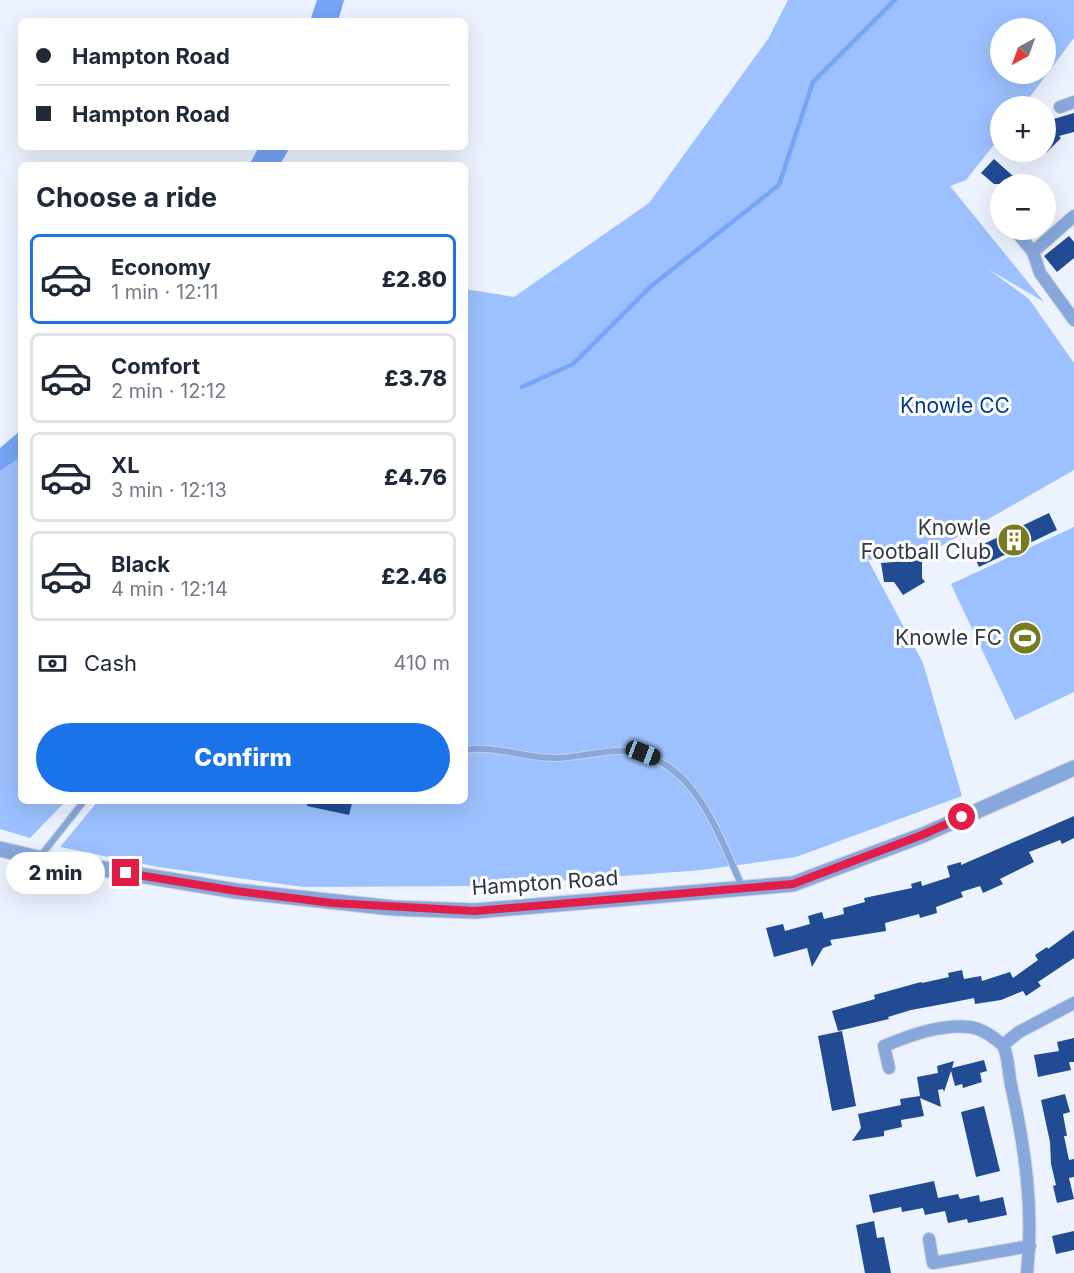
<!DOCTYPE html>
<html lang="en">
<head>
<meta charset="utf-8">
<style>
  :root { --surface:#fff; --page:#f2f2f3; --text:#1f2937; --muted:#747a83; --line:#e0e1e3; --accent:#1a73e8 }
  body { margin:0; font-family:Inter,sans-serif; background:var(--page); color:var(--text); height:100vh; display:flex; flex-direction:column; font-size:22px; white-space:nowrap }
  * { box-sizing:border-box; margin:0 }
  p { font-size:20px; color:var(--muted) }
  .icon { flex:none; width:33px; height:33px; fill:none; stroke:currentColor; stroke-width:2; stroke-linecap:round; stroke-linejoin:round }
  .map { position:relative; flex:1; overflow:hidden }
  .drawer { position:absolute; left:18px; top:162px; width:450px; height:642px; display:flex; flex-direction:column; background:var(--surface); border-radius:9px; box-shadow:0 6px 24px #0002 }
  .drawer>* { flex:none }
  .hud { position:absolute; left:18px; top:18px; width:450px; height:132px; border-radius:9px; box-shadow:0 6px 24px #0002; display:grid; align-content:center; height:132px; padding:0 18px; background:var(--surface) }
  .needle { width:39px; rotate:221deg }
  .controls { position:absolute; left:990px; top:18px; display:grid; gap:12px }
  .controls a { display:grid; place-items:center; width:66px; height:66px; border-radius:50%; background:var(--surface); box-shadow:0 6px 24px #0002; font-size:30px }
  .end { position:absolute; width:27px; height:27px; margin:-14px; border:8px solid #e11d48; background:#fff; box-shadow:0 0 0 3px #fff }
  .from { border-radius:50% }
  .bubble { position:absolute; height:42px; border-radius:21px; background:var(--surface); box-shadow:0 6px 24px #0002; font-size:20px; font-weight:800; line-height:42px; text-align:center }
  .car { position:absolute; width:18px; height:36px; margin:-18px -9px; border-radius:8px; box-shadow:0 0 4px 2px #0007; background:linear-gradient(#222 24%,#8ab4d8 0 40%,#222 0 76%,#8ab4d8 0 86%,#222 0) }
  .hud b { display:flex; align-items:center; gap:21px; height:57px; font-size:22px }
  .hud b+b { border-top:2px solid var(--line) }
  .hud i { width:15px; height:15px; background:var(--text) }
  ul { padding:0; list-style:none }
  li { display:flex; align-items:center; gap:18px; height:90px; margin:0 12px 9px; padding:0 6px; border:3px solid var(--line); border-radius:9px }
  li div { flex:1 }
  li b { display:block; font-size:22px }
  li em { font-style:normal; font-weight:800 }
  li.active { border-color:var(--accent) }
  li>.icon { width:54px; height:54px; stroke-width:1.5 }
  h2 { padding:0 18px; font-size:27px; line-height:72px }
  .pay { display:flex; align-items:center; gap:15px; height:66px; padding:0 18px; font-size:22px }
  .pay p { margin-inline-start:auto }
  .action { display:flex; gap:12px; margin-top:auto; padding:12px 18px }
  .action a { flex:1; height:69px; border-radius:36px; background:var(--accent); color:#fff; font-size:24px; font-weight:800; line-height:69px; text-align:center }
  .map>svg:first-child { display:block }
  .green { fill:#9cc1fe; fill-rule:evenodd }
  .water { fill:#76a5f5 }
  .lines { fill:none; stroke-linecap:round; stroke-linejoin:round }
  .stream { stroke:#76a5f5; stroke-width:4.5 }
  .building { fill:#214b93 }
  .service-casing { stroke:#cad1dc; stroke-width:8 }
  .minor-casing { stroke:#cad1dc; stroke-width:14 }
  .tertiary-casing { stroke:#cad1dc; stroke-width:17 }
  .service { stroke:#88a7dc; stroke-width:6 }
  .minor { stroke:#88a7dc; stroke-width:12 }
  .tertiary { stroke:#88a7dc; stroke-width:15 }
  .route { stroke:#e11d48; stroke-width:8 }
  .labels { text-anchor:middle; stroke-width:6; stroke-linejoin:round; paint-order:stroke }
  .park-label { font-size:21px; fill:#003892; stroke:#fff }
  .poi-label { font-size:21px; fill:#303741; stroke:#fff; text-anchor:end }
  .street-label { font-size:21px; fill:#303741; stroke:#fff }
</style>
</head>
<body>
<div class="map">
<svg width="1074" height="1273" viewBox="0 0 1074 1273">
  <rect width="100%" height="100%" fill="#ecf3fe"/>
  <g class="green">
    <path d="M788 0H1074V38L1023 106H1000V137L966 180 950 186 1044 302 988 269 1029 299 1074 363V470L929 553 868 560 923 663 962 796 796 857 702 870 491 886 303 887 158 867 60 847 98 801H465V289L514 297 649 203 768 39ZM1000 28H1046V74H1000Z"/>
    <path d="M21 457V801H66L30 838 0 829V471Z"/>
    <path d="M1074 527V692L1015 720 951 584Z"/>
  </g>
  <g class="water">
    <path d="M317 0H344L338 21H310Z"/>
    <path d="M259 147H290L280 165H249Z"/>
    <path d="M21 430V457L0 471V448Z"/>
  </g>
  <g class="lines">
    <path class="stream" d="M522 387 573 364 650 287 779 185 813 82 895 0"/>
  </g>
  <g class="building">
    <path d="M1074 113V132L1059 136 1061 138 1046 153V119L1047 121Z"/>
    <path d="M994 159 1022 184H994L981 173Z"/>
    <path d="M1069 236 1074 242V258L1057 272 1044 256Z"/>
    <path d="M1049 513 1057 530 979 567 971 550Z"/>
    <path d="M922 560V578L925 582 903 595 894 582H884L881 563Z"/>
    <path d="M308 801H343L352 803 349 815 307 806Z"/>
    <path d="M1074 816V838L1062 844 1060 840 1029 852 1034 862 1000 879 1003 884 983 893 980 886 961 892 963 897 936 907 937 913 920 918 919 914 885 923 886 931 830 940 832 945 823 948 812 967 807 948 774 957 766 928 783 924 785 931 810 924 808 916 822 912 824 919 844 914 843 908 865 902 864 898 912 888 911 884 921 881 922 886 950 877 947 866 961 862V865Z"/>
    <path d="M1074 930V958L1038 982 1041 986 1026 996 1023 991 1001 1000 975 1004 974 998 954 1002 911 1010 888 1017 889 1019 838 1031 832 1011 875 999 874 995 921 982 922 983 949 977 948 973 962 970 964 979 981 976 982 981 1010 972 1013 978 1038 960 1035 955 1047 947 1048 949Z"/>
    <path d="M842 1031 856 1106 832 1111 818 1036Z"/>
    <path d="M1074 1038V1062H1069L1071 1070 1038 1077 1034 1055 1059 1051 1057 1042Z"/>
    <path d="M984 1060 987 1071 980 1073 982 1082 963 1088 962 1084 955 1086 951 1071 944 1092 943 1089 938 1090 941 1107 920 1098 924 1116 901 1120 902 1127 884 1131V1136L852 1141 861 1128 858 1114 901 1105 900 1099 920 1096 917 1077 938 1073 937 1066 954 1061 952 1068Z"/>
    <path d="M1065 1094 1070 1112 1063 1114 1067 1136H1064L1069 1160 1074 1159V1177L1069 1178 1074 1199 1057 1203 1053 1186 1056 1185 1051 1164 1050 1142 1041 1100Z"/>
    <path d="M984 1106 1000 1171 976 1177 961 1112Z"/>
    <path d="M934 1181 938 1198 958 1194 960 1199 979 1195 980 1202 1003 1197 1007 1215 968 1223 967 1219 948 1223 945 1211 925 1215 923 1208 902 1212 901 1207 873 1213 869 1195Z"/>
    <path d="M874 1221 877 1238 884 1237 891 1273H865L856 1225Z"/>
    <path d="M1074 1231V1250L1056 1254 1052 1236Z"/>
  </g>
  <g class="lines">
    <g class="service-casing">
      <g id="service">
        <path d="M465 750C495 745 525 758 555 758 578 758 601 750 623 751 693 755 717 831 742 886"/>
        <path d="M39 858 84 801"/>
      </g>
    </g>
    <g class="minor-casing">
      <g id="minor">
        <path d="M1060 107 1074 102"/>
        <path d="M1074 216 1033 252 1040 273 1074 320"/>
        <path d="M1015 230 1033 252"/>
        <path d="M889 1068 884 1046C911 1035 940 1024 970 1027 983 1029 993 1037 1003 1045"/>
        <path d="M929 1239 933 1263 1030 1246"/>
        <path d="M1027 1273C1034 1209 1025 1147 1011 1085 1008 1071 1009 1058 1003 1045L1019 1032 1074 1003"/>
      </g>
    </g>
    <g class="tertiary-casing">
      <path id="tertiary" d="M0 849 38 858 236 891 393 908 475 911 793 884 923 835 1074 768"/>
    </g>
    <use href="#service" class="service"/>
    <use href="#minor" class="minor"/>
    <use href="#tertiary" class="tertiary"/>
  </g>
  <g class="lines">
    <path class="route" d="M126 873 236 891 332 903 475 911 793 884 922 835 962 817"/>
  </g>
  <defs>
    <g id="building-disc" transform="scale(1.725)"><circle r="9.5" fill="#797b23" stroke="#fff"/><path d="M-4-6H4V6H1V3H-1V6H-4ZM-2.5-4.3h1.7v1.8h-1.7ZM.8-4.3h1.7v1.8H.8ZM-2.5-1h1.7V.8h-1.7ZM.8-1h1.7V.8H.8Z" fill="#fff"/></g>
    <g id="stadium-disc" transform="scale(1.725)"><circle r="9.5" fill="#797b23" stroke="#fff"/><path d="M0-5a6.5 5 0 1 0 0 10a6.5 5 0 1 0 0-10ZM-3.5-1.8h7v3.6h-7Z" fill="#fff"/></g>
  </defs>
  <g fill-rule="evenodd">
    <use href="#building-disc" x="1014" y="540"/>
    <use href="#stadium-disc" x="1025" y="638"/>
  </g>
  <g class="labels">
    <g class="park-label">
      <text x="955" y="413">Knowle CC</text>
    </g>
    <g class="poi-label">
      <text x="991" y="535">Knowle<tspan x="991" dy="24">Football Club</tspan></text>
      <text x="1002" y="645">Knowle FC</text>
    </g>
    <g class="street-label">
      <text transform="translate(545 883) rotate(-4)" y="7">Hampton Road</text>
    </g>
  </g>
</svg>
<div class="controls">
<a><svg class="needle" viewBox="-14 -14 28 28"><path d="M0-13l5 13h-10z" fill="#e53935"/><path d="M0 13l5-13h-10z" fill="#747a83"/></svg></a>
<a>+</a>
<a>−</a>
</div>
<i class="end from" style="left:962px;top:817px"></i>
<i class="end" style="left:126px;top:873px"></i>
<div class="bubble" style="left:6px;top:852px;width:99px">2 min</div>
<i class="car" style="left:643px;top:753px;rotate:111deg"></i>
<div class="hud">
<b><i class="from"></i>Hampton Road</b>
<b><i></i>Hampton Road</b>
</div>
<section class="drawer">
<h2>Choose a ride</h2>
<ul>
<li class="active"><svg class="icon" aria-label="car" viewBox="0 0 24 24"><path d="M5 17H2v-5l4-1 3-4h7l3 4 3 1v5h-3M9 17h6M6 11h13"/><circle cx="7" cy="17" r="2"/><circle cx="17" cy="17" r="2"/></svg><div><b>Economy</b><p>1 min · 12:11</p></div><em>£2.80</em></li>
<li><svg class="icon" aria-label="car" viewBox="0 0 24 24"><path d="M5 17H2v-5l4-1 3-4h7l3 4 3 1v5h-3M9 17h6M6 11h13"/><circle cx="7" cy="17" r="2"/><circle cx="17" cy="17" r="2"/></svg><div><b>Comfort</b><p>2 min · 12:12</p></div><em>£3.78</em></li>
<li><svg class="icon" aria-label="car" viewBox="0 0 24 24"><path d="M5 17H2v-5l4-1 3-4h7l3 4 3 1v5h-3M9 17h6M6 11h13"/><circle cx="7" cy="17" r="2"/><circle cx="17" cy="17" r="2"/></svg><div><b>XL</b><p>3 min · 12:13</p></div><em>£4.76</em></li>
<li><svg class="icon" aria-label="car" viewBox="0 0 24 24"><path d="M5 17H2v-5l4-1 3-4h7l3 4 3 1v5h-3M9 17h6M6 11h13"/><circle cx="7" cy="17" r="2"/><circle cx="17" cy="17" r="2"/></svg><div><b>Black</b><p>4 min · 12:14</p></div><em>£2.46</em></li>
</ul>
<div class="pay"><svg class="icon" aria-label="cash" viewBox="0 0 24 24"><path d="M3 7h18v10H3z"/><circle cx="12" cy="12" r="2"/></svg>Cash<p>410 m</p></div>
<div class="action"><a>Confirm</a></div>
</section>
</div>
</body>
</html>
